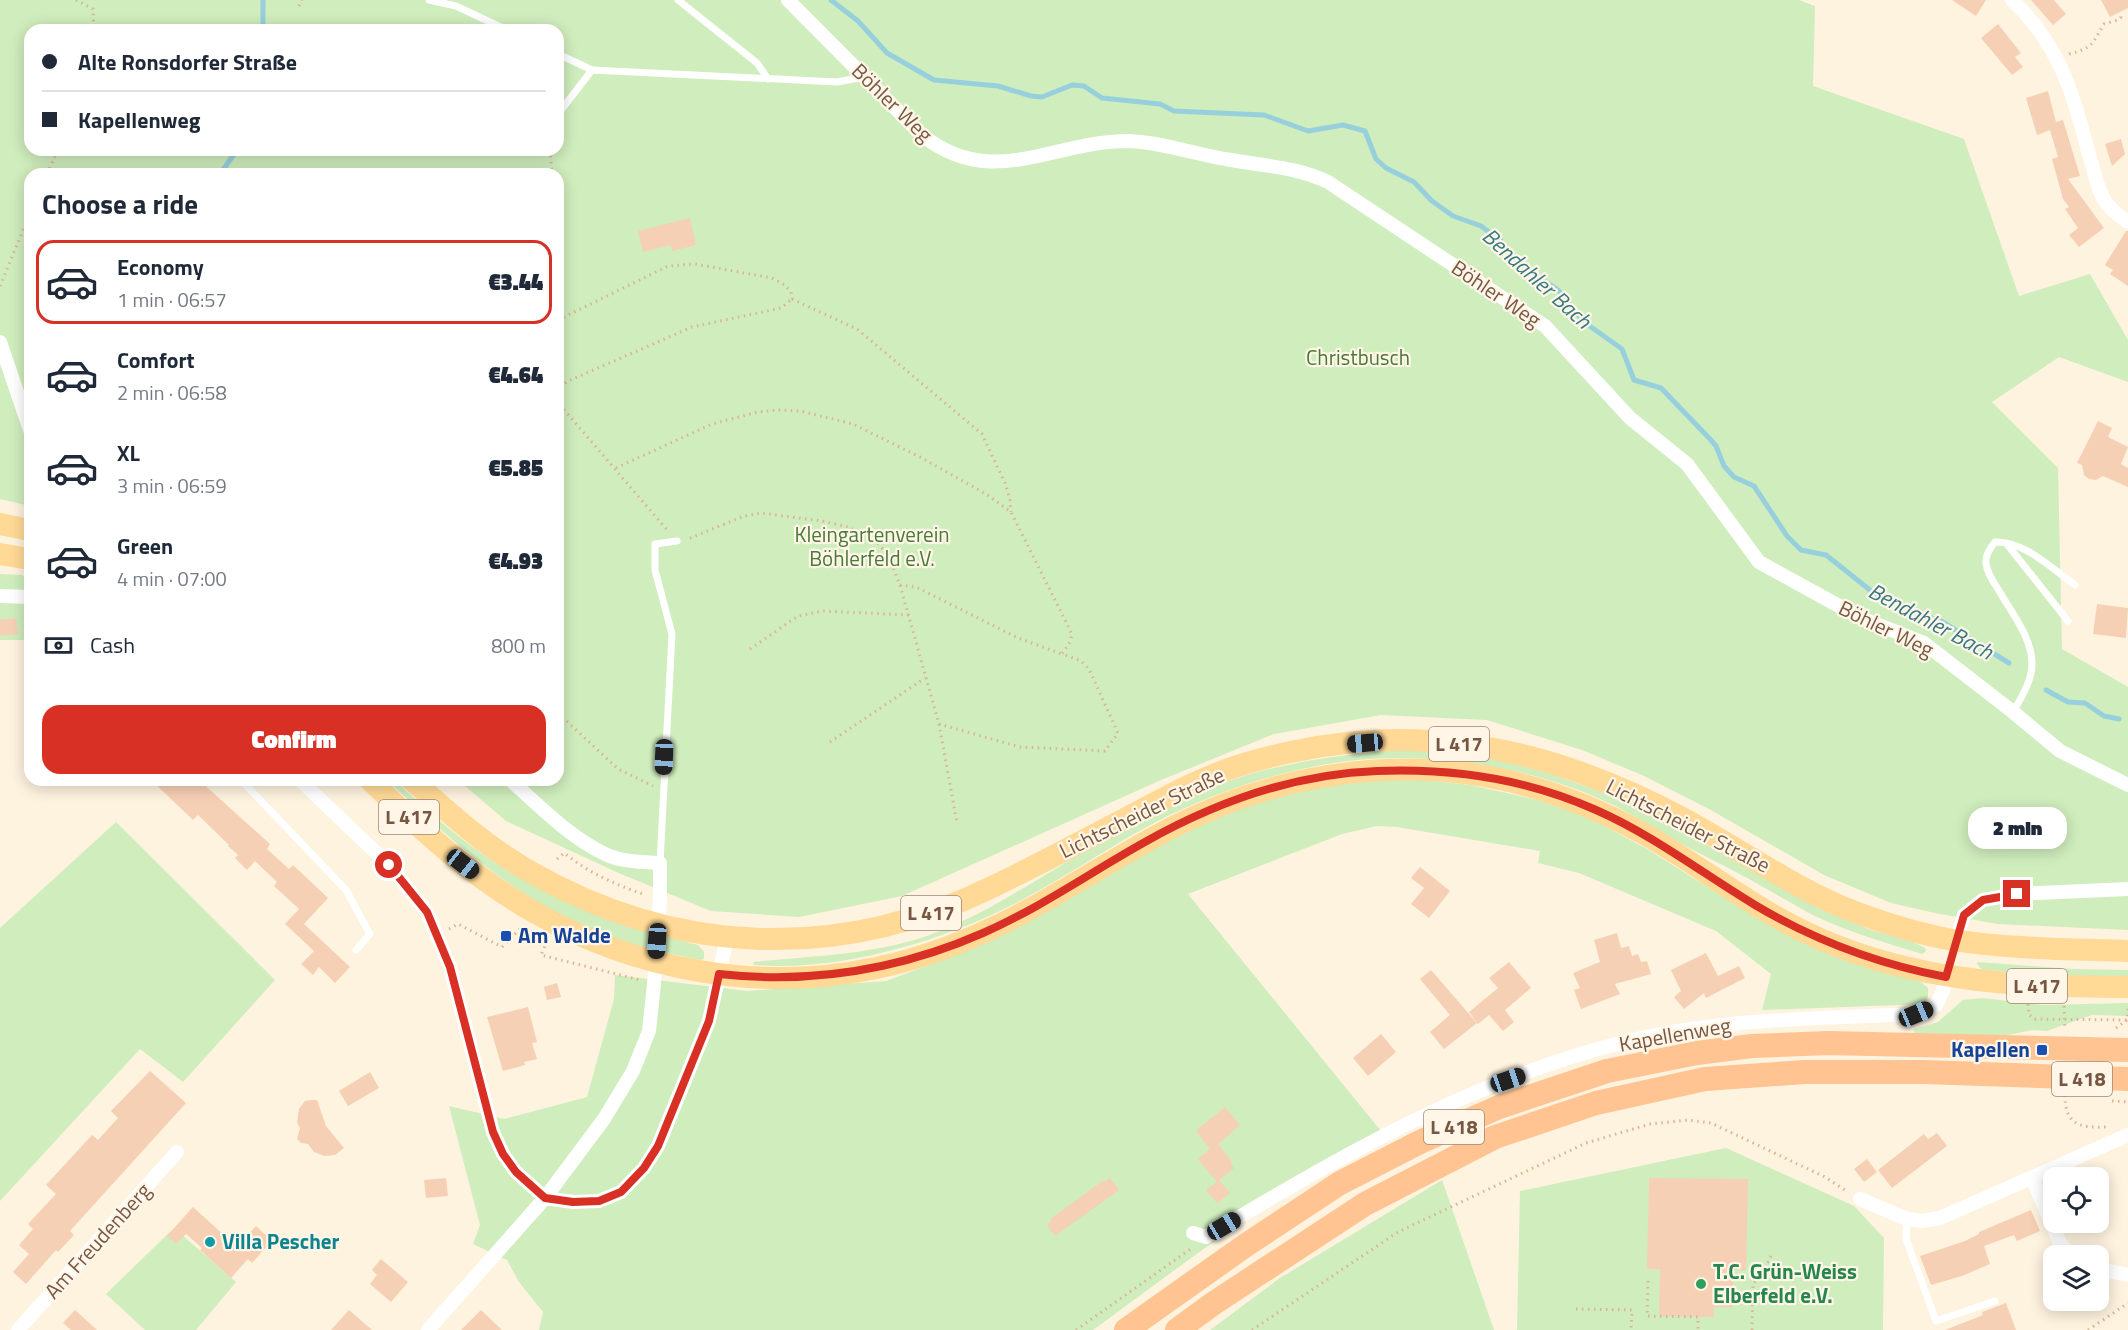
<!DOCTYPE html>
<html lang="en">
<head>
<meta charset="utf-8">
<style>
  :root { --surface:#fff; --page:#f2f2f3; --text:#1f2937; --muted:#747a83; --line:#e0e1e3; --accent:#d93025 }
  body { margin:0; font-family:"Titillium Web",sans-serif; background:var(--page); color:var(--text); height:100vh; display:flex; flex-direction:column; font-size:22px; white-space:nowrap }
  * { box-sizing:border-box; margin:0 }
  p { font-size:20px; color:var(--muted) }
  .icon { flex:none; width:33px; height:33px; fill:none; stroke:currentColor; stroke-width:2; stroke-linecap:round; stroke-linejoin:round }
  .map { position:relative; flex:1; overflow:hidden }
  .drawer { position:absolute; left:24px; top:168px; width:540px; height:618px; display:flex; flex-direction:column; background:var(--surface); border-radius:18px; box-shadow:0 3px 15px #0003 }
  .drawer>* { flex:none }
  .guide { position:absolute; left:24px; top:24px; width:540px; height:132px; border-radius:18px; box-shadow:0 3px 15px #0003; display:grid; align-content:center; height:132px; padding:0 18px; background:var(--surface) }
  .tools { position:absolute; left:2043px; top:1167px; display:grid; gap:12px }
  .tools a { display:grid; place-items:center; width:66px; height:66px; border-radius:12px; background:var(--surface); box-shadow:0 3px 15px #0003; font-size:30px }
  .end { position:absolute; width:27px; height:27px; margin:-14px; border:8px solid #d93025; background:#fff; box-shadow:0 0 0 3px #fff }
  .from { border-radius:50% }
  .bubble { position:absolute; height:42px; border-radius:18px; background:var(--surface); box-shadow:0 3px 15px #0003; font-size:20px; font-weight:800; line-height:42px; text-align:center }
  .car { position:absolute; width:18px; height:36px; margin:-18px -9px; border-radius:8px; box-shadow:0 0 4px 2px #0007; background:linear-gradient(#222 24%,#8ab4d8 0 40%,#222 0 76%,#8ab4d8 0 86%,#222 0) }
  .guide b { display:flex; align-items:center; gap:21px; height:57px; font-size:22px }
  .guide b+b { border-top:2px solid var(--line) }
  .guide i { width:15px; height:15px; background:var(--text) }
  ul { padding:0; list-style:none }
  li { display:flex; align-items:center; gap:18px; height:84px; margin:0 12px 9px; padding:0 6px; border:3px solid transparent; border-radius:18px }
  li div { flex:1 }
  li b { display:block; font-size:22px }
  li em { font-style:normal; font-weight:800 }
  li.selected { border-color:var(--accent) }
  li>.icon { width:54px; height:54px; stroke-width:1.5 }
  h2 { padding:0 18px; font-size:27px; line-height:72px }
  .pay { display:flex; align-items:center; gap:15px; height:66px; padding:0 18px; font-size:22px }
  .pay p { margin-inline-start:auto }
  .action { display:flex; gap:12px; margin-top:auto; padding:12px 18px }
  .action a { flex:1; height:69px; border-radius:18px; background:var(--accent); color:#fff; font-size:24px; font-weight:800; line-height:69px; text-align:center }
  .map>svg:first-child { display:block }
  .green { fill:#cfedbd; fill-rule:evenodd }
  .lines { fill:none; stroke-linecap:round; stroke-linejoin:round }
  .stream { stroke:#97d0dc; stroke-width:5 }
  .building { fill:#f6d0b4 }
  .path { stroke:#dbb397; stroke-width:3; stroke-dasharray:1.5 4.5; stroke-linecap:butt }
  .service { stroke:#fff; stroke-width:7 }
  .minor { stroke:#fff; stroke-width:14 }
  .primary { stroke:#ffd995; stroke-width:22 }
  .trunk { stroke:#ffc492; stroke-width:24 }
  .route { stroke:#d93025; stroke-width:8 }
  .transit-dot { fill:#1a4fb4; stroke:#fff6e7; stroke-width:2 }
  .culture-dot { fill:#0f9aa8; stroke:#fff6e7; stroke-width:2 }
  .leisure-dot { fill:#2e9e5b; stroke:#fff6e7; stroke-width:2 }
  .labels { text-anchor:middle; stroke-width:4.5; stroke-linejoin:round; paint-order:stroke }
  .shield { fill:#fff6e7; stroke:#a08775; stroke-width:1.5 }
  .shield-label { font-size:20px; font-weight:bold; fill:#775744 }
  .street-label { font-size:21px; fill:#775744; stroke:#fff6e7 }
  .park-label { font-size:21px; fill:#4b7939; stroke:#fff6e7 }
  .transit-label { font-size:21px; font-weight:bold; fill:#164399; stroke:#fff6e7; text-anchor:start }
  .culture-label { font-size:21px; font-weight:bold; fill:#0d838f; stroke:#fff6e7; text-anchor:start }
  .leisure-label { font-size:21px; font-weight:bold; fill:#27864d; stroke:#fff6e7; text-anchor:start }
  .water-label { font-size:22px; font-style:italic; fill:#397886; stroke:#fff6e7 }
</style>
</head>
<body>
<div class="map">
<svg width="2128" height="1330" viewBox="0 0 2128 1330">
  <rect width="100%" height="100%" fill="#fef3df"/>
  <g class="green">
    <path d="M0 0H1799L1815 6 1813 86 1964 139 2019 296 2090 274 2128 340V382L2059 357 1992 402 2058 468 2062 649 2128 687V930L1998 924 1935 913 1891 903 1824 875 1709 809 1642 775 1582 750 1487 720 1381 715 1274 734 1161 780 902 896 799 917 711 911 621 874 506 821 458 780H558V174H30V506L0 499ZM30 30H558V150H30Z"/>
    <path d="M0 574 22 575 30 582V640H0Z"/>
    <path d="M1396 750 1451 752 1497 759 1551 774 1613 796 1673 826 1820 909 1871 930 1913 942 1925 948 1926 951 1922 954C1886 943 1849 932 1815 916 1793 905 1771 891 1749 879 1731 869 1712 860 1693 850 1662 834 1633 813 1600 799 1539 772 1470 759 1404 758 1322 756 1228 785 1156 822 1108 847 1063 879 1014 904 940 942 838 972 754 965L753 962C811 956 869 955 924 937 983 917 1031 882 1084 852 1138 821 1197 789 1257 772 1303 760 1349 754 1396 750Z"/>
    <path d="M1417 779 1470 785 1538 800 1588 817 1649 850 1755 917 1868 967 1921 982 1928 988V998L1924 1004 1762 1010 1771 974 1716 931 1579 873 1538 863 1540 851 1397 827 1377 826 1342 834 1188 894 1381 1131 1202 1250 1093 1330H539L543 1312 519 1282 507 1260 473 1244 480 1225 449 1106 504 1119 587 1097 614 999 615 975 747 991 886 981 974 948 1112 868 1199 826 1246 805 1301 791 1355 781Z"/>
    <path d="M387 780H395C426 810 458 838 494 862 554 902 629 927 698 945L704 952V959L701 960C668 954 635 946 603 934 519 902 451 841 387 780Z"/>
    <path d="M116 822 275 980 183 1082 140 1049 0 1201V928Z"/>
    <path d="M1978 962 2073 969 2128 970V977L2041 976 1981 969 1977 964Z"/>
    <path d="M1983 998 2043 1005 2128 1003V1016L2092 1015 2047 1031 2032 1030 1994 1038 1914 1036V1029L1938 1022 1963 1000Z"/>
    <path d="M1726 1148 1854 1206 1884 1238 1883 1330H1517L1520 1191Z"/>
    <path d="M1442 1180 1494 1330H1210L1280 1278Z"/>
    <path d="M174 1228 236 1282 196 1330H145L106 1294Z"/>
  </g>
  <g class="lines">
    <g class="stream">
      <path d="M831 0 858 21 887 53 934 80 998 86 1031 96 1042 97 1072 85 1084 86 1102 98 1160 104 1174 111 1264 115 1308 131 1343 125 1365 131 1376 159 1386 168 1414 182 1432 201 1453 216 1481 226 1501 241 1521 265 1558 290 1584 322 1622 349 1634 380 1661 388 1710 439 1716 446 1724 466 1734 477 1754 486 1787 536 1801 550 1826 555 1875 594 1899 603 1917 613 1941 621 2009 663"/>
      <path d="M263 30V0"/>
      <path d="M220 174 237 150"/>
      <path d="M2046 690 2068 702 2085 703 2104 716 2119 719"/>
    </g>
  </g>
  <g class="building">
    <path d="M1952 0H1986L1976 16Z"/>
    <path d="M2031 0H2054L2066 14 2053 25Z"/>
    <path d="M2101 0H2128V8L2110 17Z"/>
    <path d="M1998 24 2021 53 2015 57 2023 67 2012 75 1981 38Z"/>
    <path d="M2048 91 2056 122 2063 120 2080 176 2068 179 2104 228 2079 247 2069 235 2078 228 2065 209 2069 207 2063 199 2052 159 2058 157 2050 130 2037 135 2026 98Z"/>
    <path d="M2121 139 2125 154 2112 166 2105 144Z"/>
    <path d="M690 218 696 245 672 251 671 245 643 252 638 231Z"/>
    <path d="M2126 231H2128V286L2110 274 2113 270 2105 265Z"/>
    <path d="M2098 421 2112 428 2108 437 2128 447 2121 464 2128 468V487L2103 476 2096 480 2089 479 2084 475 2082 465 2077 463Z"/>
    <path d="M2097 604 2128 608 2126 638 2093 634Z"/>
    <path d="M16 618 18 634 0 636V620Z"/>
    <path d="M151 780H199L270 844 267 849 289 869 293 865 328 898 304 924 350 967 335 983 319 967 313 975 301 964 314 951 285 924 299 909 274 886 277 882 255 861 247 870 235 858 238 855 228 846 229 845 198 815 193 820Z"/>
    <path d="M1420 867 1450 891 1429 918 1411 904 1424 888 1411 878Z"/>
    <path d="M1617 933 1621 948 1629 946 1632 956 1638 954 1641 962 1647 961 1651 974 1615 984 1620 994 1581 1009 1574 990 1580 988 1573 973 1600 962 1594 940Z"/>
    <path d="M1706 953 1718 976 1739 966 1745 978 1706 998 1704 993 1684 1009 1674 997 1681 991 1671 970Z"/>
    <path d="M1509 962 1531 988 1505 1010 1514 1022 1503 1031 1489 1015 1478 1024 1469 1012 1498 988 1489 978Z"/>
    <path d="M1431 970 1477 1023 1444 1049 1430 1032 1450 1015 1420 979Z"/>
    <path d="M557 983 561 997 547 1000 544 987Z"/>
    <path d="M528 1007 537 1042 532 1043 537 1059 524 1062 525 1065 503 1071 487 1017Z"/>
    <path d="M1381 1034 1396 1052 1368 1076 1353 1058Z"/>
    <path d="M150 1071 186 1103 70 1231 74 1235 58 1252 56 1250 26 1284 13 1272 29 1254 19 1245 33 1229 28 1224 56 1194 46 1185 92 1135 98 1140 118 1118 111 1111Z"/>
    <path d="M370 1072 379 1088 348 1106 339 1091Z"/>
    <path d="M311 1100H317L326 1126 344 1148 335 1155 325 1156 314 1152 308 1144 301 1143 297 1139 300 1128 297 1122 299 1109 305 1101Z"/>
    <path d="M1225 1107 1240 1125 1218 1144 1232 1162 1230 1163 1234 1168 1218 1181 1219 1180 1230 1193 1217 1203 1206 1190 1217 1182 1198 1159 1210 1149 1196 1131Z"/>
    <path d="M1937 1133 1947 1146 1892 1188 1878 1170 1924 1134 1928 1139Z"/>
    <path d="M1867 1159 1877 1172 1864 1182 1854 1169Z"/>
    <path d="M446 1178 448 1196 426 1198 424 1180Z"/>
    <path d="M1110 1178 1119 1190 1055 1236 1047 1225 1052 1221 1050 1219 1104 1180 1105 1182Z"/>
    <path d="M1649 1178 1748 1179 1746 1270H1733V1307H1714V1317L1659 1316 1660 1269H1647Z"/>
    <path d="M193 1207 237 1247 256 1226 272 1241 252 1263 248 1259 231 1278 200 1250 202 1248 186 1234 176 1244 167 1236Z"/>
    <path d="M2031 1210 2040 1231 2017 1241 2014 1235 1984 1246 1990 1264 1962 1276 1931 1285 1920 1256 1965 1241 1979 1234V1232Z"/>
    <path d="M381 1259 408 1282 391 1302 370 1284 377 1275 372 1270Z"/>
    <path d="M2006 1303 2016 1330H1945L1983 1315 1982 1312Z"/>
    <path d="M75 1310 97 1330H71L63 1323Z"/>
    <path d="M349 1310 372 1330H331Z"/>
    <path d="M481 1310 502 1330H461Z"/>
  </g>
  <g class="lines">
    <g class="path">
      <path d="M76 0 93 9 94 30"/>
      <path d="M299 6 302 0"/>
      <path d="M2069 54C2093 48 2092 44 2104 24L2118 20 2121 17 2120 14"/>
      <path d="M550 150 552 174"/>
      <path d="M47 174 58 150"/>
      <path d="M0 286 30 213"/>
      <path d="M792 299 857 329 982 434 1005 483 1010 499 1011 512"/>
      <path d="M558 320 668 266 695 264 772 278 785 285 791 292 792 299"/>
      <path d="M558 393 560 405 668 531"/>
      <path d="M558 393 566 382 692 327 781 308 792 299"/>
      <path d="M616 468 712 424 758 412 778 410 800 411 853 424 920 457 986 494 1011 512 1072 634 1070 642 1062 654 1081 661 1089 669 1118 733 1105 751 1020 747 939 724 900 585 890 560 880 545 866 535 848 527 822 521 761 513 744 516 688 539"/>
      <path d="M900 585 916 587 1018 638 1062 654"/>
      <path d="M750 649 798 616 822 611 909 615"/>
      <path d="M558 713 618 769 653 786"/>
      <path d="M939 724 957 823"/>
      <path d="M830 742 925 678"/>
      <path d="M557 859 564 853C589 873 616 885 646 895"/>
      <path d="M449 929 458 924 502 947 523 926"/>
      <path d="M547 941 541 955 640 980"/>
      <path d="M2028 1004 2029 1015 2035 1019 2127 1020 2128 1009"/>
      <path d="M2064 1006 2065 1029"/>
      <path d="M2116 1028 2127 1020"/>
      <path d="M2065 1095C2065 1125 2080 1128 2106 1127"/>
      <path d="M2112 1101 2128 1102"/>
      <path d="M1648 1281 1647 1316 1698 1317V1330"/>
      <path d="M1576 1309 1632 1310 1631 1330"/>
      <path d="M1076 1330 1192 1248"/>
      <path d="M1252 1330 1398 1232 1586 1143 1650 1124 1688 1120 1711 1123 1825 1177 1848 1192"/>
      <path d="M1752 1330 1753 1284 1763 1272 1772 1254"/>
      <path d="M2088 1330 2128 1303"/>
    </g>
    <g class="service">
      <path d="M429 0 456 6 507 30"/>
      <path d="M678 0 757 63 768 79"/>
      <path d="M558 54 592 70"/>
      <path d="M558 114 592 70 837 82 864 77"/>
      <path d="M2006 543 2068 621"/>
      <path d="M2013 712C2021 698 2032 681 2032 664 2032 637 2011 612 1998 589 1993 582 1987 572 1986 563 1985 555 1990 548 1995 542 2025 541 2052 569 2075 585"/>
      <path d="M241 780 346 890 370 934 356 950"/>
      <path d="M660 863 672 634 655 570V544L677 541"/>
      <path d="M1907 1219 1906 1239 1936 1321 1995 1301"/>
    </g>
    <g class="minor">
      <path d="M788 0 922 135C992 191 1052 141 1128 141 1162 142 1197 155 1231 160 1264 166 1297 167 1328 182L1545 326 1630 418 1687 464 1759 562 1861 618 1924 643 2013 712 2060 751 2128 785"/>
      <path d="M2012 0C2035 21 2055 51 2066 80 2077 106 2083 134 2091 161 2095 175 2098 192 2107 204 2113 211 2120 217 2128 222"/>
      <path d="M0 342 30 430"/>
      <path d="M0 596 30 597"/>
      <path d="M300 780 389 865 427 912 450 967 493 1132 503 1154 516 1172 545 1198 573 1202 599 1201 621 1192 644 1168 658 1146 709 1021 727 937"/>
      <path d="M1956 940 1964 915 1983 900 2017 894 2128 889"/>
      <path d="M2032 1178 2060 1243 2071 1256"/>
      <path d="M1860 1199 1907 1219 1922 1221 1940 1218 2128 1135"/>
      <path d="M1193 1233 1206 1237C1350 1150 1503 1062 1672 1032 1752 1018 1835 1018 1916 1014L1936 1005 1943 991 1946 977"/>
      <path d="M2098 1269 2128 1275"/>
      <path d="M18 1330 177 1152"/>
      <path d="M428 1330 545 1198 604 1119 633 1071 649 1031 654 984 660 899V863C642 862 621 862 605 854 569 837 540 806 510 780"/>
    </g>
    <g class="primary">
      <path d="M0 524 30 530"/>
      <path d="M0 554 30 559"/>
      <path d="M370 780C420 829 472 877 534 912 636 970 760 993 876 968 929 957 980 936 1028 910 1078 883 1126 851 1177 825 1261 783 1353 764 1446 771 1516 777 1585 801 1646 835 1704 868 1756 911 1818 938 1917 982 2022 987 2128 987"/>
      <path d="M412 780C449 813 485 846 529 871 675 955 837 962 990 888 1040 864 1088 838 1138 812 1172 794 1209 774 1247 763 1305 746 1370 737 1430 741 1520 746 1606 777 1684 819 1741 850 1795 889 1855 912 1887 924 1919 934 1953 940 2010 949 2070 949 2128 951"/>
    </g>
    <g class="trunk">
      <path d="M1126 1330 1246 1245 1340 1183 1420 1142 1499 1107 1607 1071 1697 1053 1752 1046 1828 1043 2128 1050"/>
      <path d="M1177 1330 1214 1303 1365 1204 1495 1137 1596 1103 1705 1079 1805 1072H1924L2128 1079"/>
    </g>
  </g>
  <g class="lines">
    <path class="route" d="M389 865 427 912 450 967 493 1132 503 1154 516 1172 545 1198 573 1202 599 1201 621 1192 644 1168 658 1146 709 1021 719 974C810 984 899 970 983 933 1040 908 1091 872 1145 842 1216 802 1294 774 1377 771 1452 768 1527 779 1596 810 1653 835 1702 873 1755 905 1814 940 1878 964 1946 977L1964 915 1983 900 2017 894"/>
  </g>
  <g class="transit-dot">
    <rect x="500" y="930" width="12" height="12" rx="3"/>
    <rect x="2036" y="1044" width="12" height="12" rx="3"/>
  </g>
  <circle class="culture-dot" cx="210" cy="1242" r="6"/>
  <circle class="leisure-dot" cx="1701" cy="1284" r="6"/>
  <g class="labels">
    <g class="shield">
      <rect x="1429" y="727" width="60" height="34" rx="4.5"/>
      <rect x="379" y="800" width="60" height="34" rx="4.5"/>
      <rect x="901" y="896" width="60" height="34" rx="4.5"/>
      <rect x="2007" y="969" width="60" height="34" rx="4.5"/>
      <rect x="2052" y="1062" width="60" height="34" rx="4.5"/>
      <rect x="1424" y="1110" width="60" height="34" rx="4.5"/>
    </g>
    <g class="shield-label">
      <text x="1459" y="751">L 417</text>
      <text x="409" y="824">L 417</text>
      <text x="931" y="920">L 417</text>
      <text x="2037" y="993">L 417</text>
      <text x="2082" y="1086">L 418</text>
      <text x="1454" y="1134">L 418</text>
    </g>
    <g class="street-label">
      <text transform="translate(892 103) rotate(44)" y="7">Böhler Weg</text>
      <text transform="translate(1496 294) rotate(34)" y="7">Böhler Weg</text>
      <text transform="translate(1886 629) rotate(26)" y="7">Böhler Weg</text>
      <text transform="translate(1142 813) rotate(-26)" y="7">Lichtscheider Straße</text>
      <text transform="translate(1688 826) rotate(27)" y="7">Lichtscheider Straße</text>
      <text transform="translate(1675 1035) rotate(-10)" y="7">Kapellenweg</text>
      <text transform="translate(98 1241) rotate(-48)" y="7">Am Freudenberg</text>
    </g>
    <g class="park-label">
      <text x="1358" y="365">Christbusch</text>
      <text x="872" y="542">Kleingartenverein<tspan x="872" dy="24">Böhlerfeld e.V.</tspan></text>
    </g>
    <g class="transit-label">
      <text x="518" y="943">Am Walde</text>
      <text x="2030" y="1057" text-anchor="end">Kapellen</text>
    </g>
    <g class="culture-label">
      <text x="222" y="1249">Villa Pescher</text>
    </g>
    <g class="leisure-label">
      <text x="1713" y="1279">T.C. Grün-Weiss<tspan x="1713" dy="24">Elberfeld e.V.</tspan></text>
    </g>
    <g class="water-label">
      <text transform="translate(1537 278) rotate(42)" y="8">Bendahler Bach</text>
      <text transform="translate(1931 621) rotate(28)" y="8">Bendahler Bach</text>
    </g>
  </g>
</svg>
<div class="tools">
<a><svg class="icon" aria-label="locate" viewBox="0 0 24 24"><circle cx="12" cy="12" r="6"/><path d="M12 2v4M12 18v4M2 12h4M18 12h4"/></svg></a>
<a><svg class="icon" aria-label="layers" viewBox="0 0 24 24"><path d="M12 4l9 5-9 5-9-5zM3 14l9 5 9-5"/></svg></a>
</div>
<i class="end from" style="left:389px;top:865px"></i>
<i class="end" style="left:2017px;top:894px"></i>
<div class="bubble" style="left:1968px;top:807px;width:99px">2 min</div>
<i class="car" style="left:1365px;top:743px;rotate:265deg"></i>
<i class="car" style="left:664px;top:757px;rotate:182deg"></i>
<i class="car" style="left:463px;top:864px;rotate:128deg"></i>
<i class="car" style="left:657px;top:941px;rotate:184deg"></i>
<i class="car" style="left:1916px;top:1014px;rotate:67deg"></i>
<i class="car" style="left:1508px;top:1080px;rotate:71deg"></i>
<i class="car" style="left:1224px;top:1226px;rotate:59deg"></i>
<div class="guide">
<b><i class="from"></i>Alte Ronsdorfer Straße</b>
<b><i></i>Kapellenweg</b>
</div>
<section class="drawer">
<h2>Choose a ride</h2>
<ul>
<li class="selected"><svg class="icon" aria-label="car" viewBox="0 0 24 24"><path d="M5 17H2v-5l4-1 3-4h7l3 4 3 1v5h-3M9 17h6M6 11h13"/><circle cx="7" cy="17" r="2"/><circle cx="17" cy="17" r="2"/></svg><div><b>Economy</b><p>1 min · 06:57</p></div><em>€3.44</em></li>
<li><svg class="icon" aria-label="car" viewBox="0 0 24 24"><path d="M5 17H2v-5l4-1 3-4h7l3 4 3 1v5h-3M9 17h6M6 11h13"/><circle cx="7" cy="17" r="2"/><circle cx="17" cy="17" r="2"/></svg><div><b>Comfort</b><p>2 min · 06:58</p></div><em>€4.64</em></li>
<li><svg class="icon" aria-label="car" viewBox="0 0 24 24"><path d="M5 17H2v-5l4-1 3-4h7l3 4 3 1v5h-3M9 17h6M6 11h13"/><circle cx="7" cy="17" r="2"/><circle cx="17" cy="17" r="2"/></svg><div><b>XL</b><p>3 min · 06:59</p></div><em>€5.85</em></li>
<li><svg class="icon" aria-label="car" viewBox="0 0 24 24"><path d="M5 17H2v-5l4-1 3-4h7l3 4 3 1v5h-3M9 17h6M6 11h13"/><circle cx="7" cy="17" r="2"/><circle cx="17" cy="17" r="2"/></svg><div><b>Green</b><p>4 min · 07:00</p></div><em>€4.93</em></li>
</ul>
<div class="pay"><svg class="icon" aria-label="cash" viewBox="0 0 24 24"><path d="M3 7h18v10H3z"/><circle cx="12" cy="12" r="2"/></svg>Cash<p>800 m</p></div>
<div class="action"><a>Confirm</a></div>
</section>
</div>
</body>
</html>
